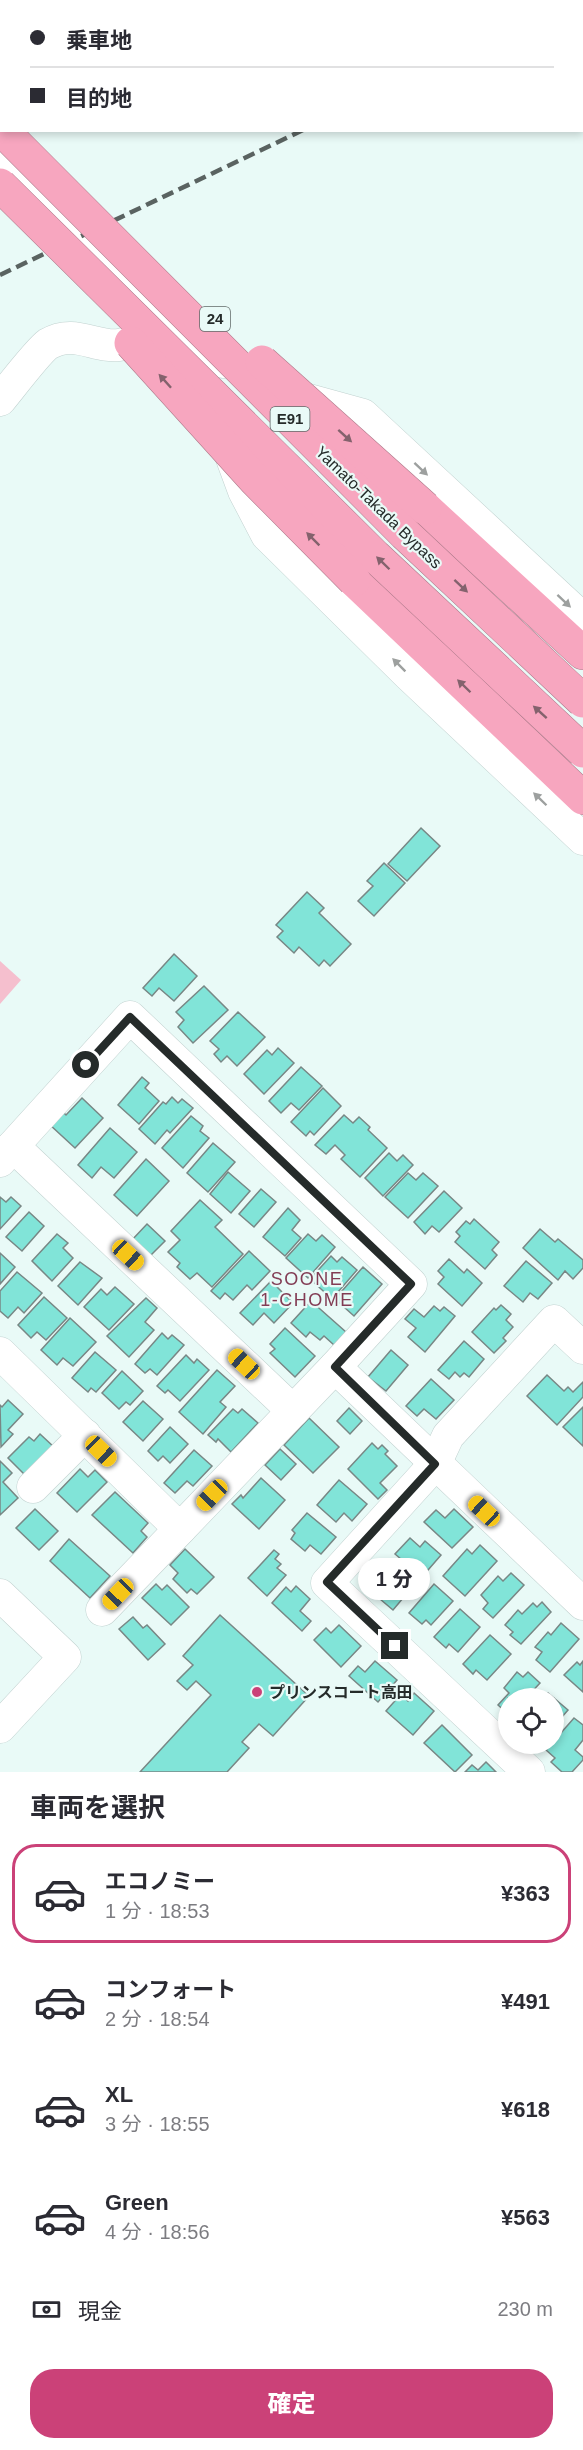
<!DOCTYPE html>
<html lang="ja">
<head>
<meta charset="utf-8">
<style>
  :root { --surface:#fff; --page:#f2f2f3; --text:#2b2b33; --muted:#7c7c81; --line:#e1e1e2; --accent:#cb4178 }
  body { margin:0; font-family:Arial,"Noto Sans JP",sans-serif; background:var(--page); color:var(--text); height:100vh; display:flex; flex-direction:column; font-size:22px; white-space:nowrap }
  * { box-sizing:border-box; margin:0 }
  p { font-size:20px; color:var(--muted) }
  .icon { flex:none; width:33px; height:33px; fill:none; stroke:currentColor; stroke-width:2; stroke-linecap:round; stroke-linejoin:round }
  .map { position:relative; height:1772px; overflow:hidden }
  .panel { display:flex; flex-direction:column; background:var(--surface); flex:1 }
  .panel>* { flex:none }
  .top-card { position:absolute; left:0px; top:0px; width:584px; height:132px; box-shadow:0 3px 9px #0003; display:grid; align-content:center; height:132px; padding:0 30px; background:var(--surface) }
  .tools { position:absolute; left:498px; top:1688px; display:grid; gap:12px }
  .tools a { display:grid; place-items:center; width:66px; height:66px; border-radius:50%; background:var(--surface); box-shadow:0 3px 9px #0003; font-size:30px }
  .end { position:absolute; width:27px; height:27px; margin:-14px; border:8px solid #252b2a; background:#fff; box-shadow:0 0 0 3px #fff }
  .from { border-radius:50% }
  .bubble { position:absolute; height:42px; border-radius:21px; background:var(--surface); box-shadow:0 3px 9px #0003; font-size:20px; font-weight:800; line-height:42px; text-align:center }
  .car { position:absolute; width:18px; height:36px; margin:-18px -9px; border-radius:8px; box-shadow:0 0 4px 2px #0007; background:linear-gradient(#f5c518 24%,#345 0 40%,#f5c518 0 76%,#345 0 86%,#f5c518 0) }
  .top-card b { display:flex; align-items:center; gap:21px; height:57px; font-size:22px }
  .top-card b+b { border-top:2px solid var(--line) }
  .top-card i { width:15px; height:15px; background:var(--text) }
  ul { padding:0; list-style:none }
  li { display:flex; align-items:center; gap:18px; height:99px; margin:0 12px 9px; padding:0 18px; border:3px solid transparent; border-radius:24px }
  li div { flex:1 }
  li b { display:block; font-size:22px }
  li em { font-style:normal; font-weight:800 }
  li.active { border-color:var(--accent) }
  li>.icon { width:54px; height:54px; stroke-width:1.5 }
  h2 { padding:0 30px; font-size:27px; line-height:72px }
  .pay { display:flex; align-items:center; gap:15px; height:66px; padding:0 30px; font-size:22px }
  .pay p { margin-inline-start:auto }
  .primary-button { display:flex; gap:12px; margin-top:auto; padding:12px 30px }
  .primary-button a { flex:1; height:69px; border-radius:24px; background:var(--accent); color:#fff; font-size:24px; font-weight:800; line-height:69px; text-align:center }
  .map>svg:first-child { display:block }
  .green { fill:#f5bfce }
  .building { fill:#81e4d8; stroke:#788785; stroke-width:1.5 }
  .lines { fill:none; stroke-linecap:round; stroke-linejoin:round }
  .street-casing { stroke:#c2d2d0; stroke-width:33 }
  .highway-casing { stroke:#ae7b8b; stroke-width:34 }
  .street { stroke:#fff; stroke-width:32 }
  .highway { stroke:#f7a6bf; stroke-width:33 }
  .rail { stroke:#5a6361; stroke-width:4.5; stroke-dasharray:12 6; stroke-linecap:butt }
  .highway-bridge-casing { stroke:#ae7b8b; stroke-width:34; stroke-linecap:butt }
  .highway-bridge { stroke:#f7a6bf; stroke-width:33 }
  .oneway { fill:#84626d }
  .oneway2 { fill:#9da09f }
  .route { stroke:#252b2a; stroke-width:8 }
  .poi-dot { fill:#cb4178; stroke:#e9faf7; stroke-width:2 }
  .labels { text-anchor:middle; stroke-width:4.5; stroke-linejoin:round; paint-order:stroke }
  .shield { fill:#e9faf7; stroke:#606968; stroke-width:1.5 }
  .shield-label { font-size:15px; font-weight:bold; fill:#252b2a }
  .street-label { font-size:16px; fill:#252b2a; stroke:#e9faf7 }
  .poi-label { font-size:16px; font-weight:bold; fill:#252b2a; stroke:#e9faf7; text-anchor:start }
  .neighbourhood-label { font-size:18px; letter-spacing:1.5px; fill:#823c54; stroke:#e9faf7 }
</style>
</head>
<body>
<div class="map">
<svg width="583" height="1772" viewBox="0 0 583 1772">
  <rect width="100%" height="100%" fill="#e9faf7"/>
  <path class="green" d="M0 961 21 980 0 1004Z"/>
  <g class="building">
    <path d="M421 828 440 846 407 881 388 864Z"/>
    <path d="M384 863 405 883 374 916 358 901 373 886 367 881Z"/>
    <path d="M307 892 324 908 319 913 351 944 330 966 324 960 319 966 299 947 294 953 277 937 283 931 276 925Z"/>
    <path d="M174 954 197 976 174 1001 159 988 152 996 143 988Z"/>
    <path d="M204 986 228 1010 193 1043 178 1027 184 1020 176 1012Z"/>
    <path d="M238 1012 265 1037 237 1066 227 1056 221 1062 214 1054 219 1049 210 1041Z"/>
    <path d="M278 1048 294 1063 264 1094 244 1074 267 1050 272 1055Z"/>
    <path d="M301 1067 322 1086 299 1110 291 1103 281 1113 269 1101Z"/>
    <path d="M142 1077 149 1083 145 1088 159 1101 139 1124 118 1105Z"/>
    <path d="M323 1088 341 1106 314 1135 310 1131 306 1136 291 1122Z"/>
    <path d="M172 1097 178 1103 182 1099 193 1108 170 1133 167 1130 155 1144 139 1129 163 1102 166 1104Z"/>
    <path d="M82 1098 103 1118 75 1148 49 1124 62 1111 66 1115Z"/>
    <path d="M344 1115 353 1123 359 1117 370 1127 368 1130 387 1148 360 1177 341 1159 345 1155 335 1145 326 1154 315 1145Z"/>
    <path d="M191 1116 203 1126 200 1131 209 1138 183 1168 162 1148Z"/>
    <path d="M110 1128 137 1152 114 1178 101 1167 92 1178 78 1165Z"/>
    <path d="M213 1143 235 1162 208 1192 187 1173Z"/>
    <path d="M389 1153 397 1161 403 1155 413 1165 383 1196 365 1178Z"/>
    <path d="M146 1159 169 1181 137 1216 114 1195Z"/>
    <path d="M228 1172 250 1191 231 1213 210 1194Z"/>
    <path d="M408 1173 416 1180 423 1173 438 1186 408 1218 385 1197Z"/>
    <path d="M261 1189 276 1202 254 1227 239 1214Z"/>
    <path d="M444 1191 462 1208 439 1232 432 1226 425 1234 414 1222Z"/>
    <path d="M0 1197 6 1202 11 1197 21 1206 0 1229Z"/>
    <path d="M200 1200 222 1220 215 1227 243 1254 212 1287 197 1273 190 1279 177 1267 180 1263 168 1252 180 1240 171 1231Z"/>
    <path d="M288 1208 300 1220 292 1230 301 1238 285 1256 263 1237Z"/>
    <path d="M29 1212 44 1226 22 1251 6 1237Z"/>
    <path d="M474 1219 499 1242 492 1250 497 1255 485 1269 455 1242 460 1236 456 1232 466 1221 470 1224Z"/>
    <path d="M147 1224 165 1241 148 1258 131 1241Z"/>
    <path d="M540 1229 555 1242 558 1239 583 1260V1268L573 1279 565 1271 558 1280 523 1248Z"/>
    <path d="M57 1234 68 1243 63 1248 73 1258 52 1281 32 1261Z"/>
    <path d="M308 1234 316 1241 322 1235 335 1247 308 1278 286 1258Z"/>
    <path d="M249 1251 270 1271 252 1290 247 1285 233 1300 225 1293 220 1299 211 1291Z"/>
    <path d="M0 1253 15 1267 0 1284Z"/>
    <path d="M331 1256 337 1262 342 1257 357 1270 332 1299 310 1279Z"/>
    <path d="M449 1259 464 1273 467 1269 482 1283 462 1306 438 1284 444 1277 438 1271Z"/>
    <path d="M526 1261 552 1283 538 1299 530 1293 523 1302 504 1286Z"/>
    <path d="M80 1262 102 1278 78 1305 58 1286Z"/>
    <path d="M363 1267 382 1284 354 1316 335 1299Z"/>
    <path d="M17 1272 42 1293 24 1313 18 1307 8 1318 0 1311V1291Z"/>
    <path d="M271 1281 293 1303 274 1323 264 1313 253 1325 240 1313Z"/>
    <path d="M115 1287 134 1304 109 1330 84 1307 101 1289 107 1295Z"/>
    <path d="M44 1297 67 1318 46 1340 37 1332 31 1338 18 1325Z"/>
    <path d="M146 1298 157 1308 145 1322 154 1330 129 1357 107 1336Z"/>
    <path d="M311 1301 346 1332 334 1345 324 1336 320 1340 310 1332 306 1337 291 1323Z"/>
    <path d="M501 1305 511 1314 506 1320 513 1327 503 1338 506 1341 494 1353 472 1332 494 1308 496 1310Z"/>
    <path d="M434 1306 440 1311 444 1307 455 1316 425 1352 408 1337 416 1328 405 1319 414 1309 424 1317Z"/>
    <path d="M70 1318 96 1342 73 1366 63 1358 57 1365 41 1350Z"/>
    <path d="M285 1328 315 1356 295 1377 270 1353 275 1349 270 1344Z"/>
    <path d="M162 1333 168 1339 172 1335 184 1345 157 1375 150 1369 145 1373 135 1364Z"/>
    <path d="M464 1341 484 1359 469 1377 464 1373 460 1377 455 1372 449 1379 438 1370Z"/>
    <path d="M391 1350 408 1365 386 1391 368 1377Z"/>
    <path d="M95 1352 116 1370 96 1392 91 1388 88 1392 72 1378Z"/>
    <path d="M186 1355 194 1363 197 1359 209 1370 180 1401 168 1390 165 1393 157 1386Z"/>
    <path d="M217 1370 235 1386 220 1402 226 1407 203 1434 179 1412Z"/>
    <path d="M122 1371 143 1391 130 1405 126 1402 119 1409 102 1393Z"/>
    <path d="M547 1375 564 1391 568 1387 573 1392 583 1382V1397L557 1425 527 1396Z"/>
    <path d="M431 1379 454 1400 436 1419 424 1409 417 1416 406 1406Z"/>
    <path d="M8 1400 23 1414 8 1430 13 1434 1 1447 0 1405 2 1407Z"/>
    <path d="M143 1401 163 1419 143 1441 123 1422Z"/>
    <path d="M583 1407V1446L563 1427Z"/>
    <path d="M349 1408 362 1421 350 1434 337 1421Z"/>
    <path d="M233 1409 238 1413 242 1409 258 1423 231 1452 218 1439 216 1442 208 1435Z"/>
    <path d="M309 1418 339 1447 313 1473 284 1445Z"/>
    <path d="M170 1427 188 1444 170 1463 163 1456 158 1461 148 1451Z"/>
    <path d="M40 1434 55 1448 27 1477 8 1458 29 1437 34 1441Z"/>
    <path d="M372 1443 378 1449 382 1445 388 1451 385 1454 397 1466 380 1483 387 1490 378 1499 348 1469Z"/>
    <path d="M280 1449 296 1464 281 1480 265 1465Z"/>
    <path d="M194 1450 212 1466 193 1486 187 1481 175 1493 164 1483Z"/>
    <path d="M0 1461 12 1473 3 1482 18 1498 0 1515Z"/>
    <path d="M80 1469 88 1477 95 1470 107 1482 77 1512 57 1493Z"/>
    <path d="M261 1478 285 1500 259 1529 232 1504 241 1495 243 1498Z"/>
    <path d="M339 1480 367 1504 352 1521 344 1513 336 1522 317 1505Z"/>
    <path d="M115 1492 148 1523 141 1531 147 1537 133 1553 92 1515Z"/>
    <path d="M35 1509 58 1531 39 1550 16 1528Z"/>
    <path d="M454 1509 473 1527 452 1548 424 1522 436 1510 445 1518Z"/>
    <path d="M307 1513 336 1537 321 1554 310 1545 305 1551 291 1539 295 1533 292 1530Z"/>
    <path d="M410 1538 420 1547 425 1541 441 1555 422 1577 395 1554Z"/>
    <path d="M69 1539 110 1576 90 1598 50 1561Z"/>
    <path d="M480 1545 497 1561 465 1596 443 1576 467 1549 472 1554Z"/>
    <path d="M185 1549 214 1577 197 1594 191 1589 187 1593 173 1579 178 1573 170 1565Z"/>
    <path d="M274 1550 279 1554 275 1559 281 1564 277 1568 286 1575 267 1596 248 1578Z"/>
    <path d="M388 1571 409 1591 393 1610 380 1599 385 1594 375 1586Z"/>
    <path d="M511 1573 524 1585 493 1618 483 1609 488 1603 481 1595 498 1576 503 1581Z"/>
    <path d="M156 1584 162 1590 167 1585 189 1607 171 1625 142 1598Z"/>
    <path d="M434 1584 453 1601 431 1625 426 1620 422 1624 409 1613Z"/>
    <path d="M296 1586 310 1599 300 1611 311 1621 302 1631 272 1603 286 1587 291 1592Z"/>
    <path d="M542 1602 551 1612 521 1644 510 1635 513 1632 505 1625 518 1610 522 1614 533 1603 537 1607Z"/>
    <path d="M460 1609 480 1627 458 1652 449 1644 446 1648 434 1637Z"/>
    <path d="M220 1615 309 1696 273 1736 259 1724 242 1742 249 1748 227 1772H140L211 1695 196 1681 187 1690 177 1681 193 1665 183 1656Z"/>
    <path d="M133 1617 143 1628 147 1625 165 1644 148 1660 119 1629Z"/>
    <path d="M561 1623 579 1639 550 1672 536 1660 542 1652 535 1647 548 1632 551 1635Z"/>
    <path d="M339 1625 361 1646 341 1667 314 1640 326 1628 331 1633Z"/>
    <path d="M490 1635 511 1654 487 1680 476 1670 473 1674 463 1664Z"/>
    <path d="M375 1661 397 1680 378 1702 349 1676 358 1666 365 1672Z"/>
    <path d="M583 1661V1692L564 1675 577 1662 580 1665Z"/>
    <path d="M517 1672 523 1677 528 1672 540 1683 526 1698H508V1714L498 1705 509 1693 504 1688Z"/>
    <path d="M414 1693 434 1711 413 1735 386 1711 401 1694 408 1701Z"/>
    <path d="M548 1693 568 1710 554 1726V1698H544Z"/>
    <path d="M574 1718 583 1725V1740L575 1750 583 1757V1760L572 1772H562L551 1762 555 1758 546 1750Z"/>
    <path d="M442 1725 472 1755 455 1772 424 1743Z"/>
    <path d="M486 1762 496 1772H465L472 1765 478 1770Z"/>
  </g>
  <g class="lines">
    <g class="street-casing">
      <g id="street">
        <path d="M222 0 223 2"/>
        <path d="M477 2 478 0"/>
        <path d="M0 152 137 298"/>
        <path d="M156 318 223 362"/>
        <path d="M294 396 363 415 583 619"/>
        <path d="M0 400C10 388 38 351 48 344 85 322 112 370 149 326"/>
        <path d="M230 453 244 491 267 535 409 675 583 839"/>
        <path d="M13 1146 130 1017 411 1284 335 1367"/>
        <path d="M0 1161 13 1146 293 1411 180 1529 0 1353"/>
        <path d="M293 1411 335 1367 583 1604"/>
        <path d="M33 1487 85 1435"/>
        <path d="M0 1595 65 1657 0 1727"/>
        <path d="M102 1610 180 1529"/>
        <path d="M529 1772 327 1583 435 1464 448 1436 554 1321 583 1348"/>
      </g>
    </g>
    <g class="highway-casing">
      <g id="highway">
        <path d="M425 508 583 653"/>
        <path d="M354 580 583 798"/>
      </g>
    </g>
    <use href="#street" class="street"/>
    <use href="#highway" class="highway"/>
    <g class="rail">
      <path d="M575 2 578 0"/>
      <path d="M0 275 303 130"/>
    </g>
    <g class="highway-bridge-casing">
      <g id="highway-bridge">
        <path d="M2 130 405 534 583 701"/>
        <path d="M0 185 375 556 583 751"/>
        <path d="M131 343 255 480 354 580"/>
        <path d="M262 362 425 508"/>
      </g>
    </g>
    <use href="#highway-bridge" class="highway-bridge"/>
  </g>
  <defs><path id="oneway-solid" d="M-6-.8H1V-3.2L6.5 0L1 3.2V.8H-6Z" transform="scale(1.5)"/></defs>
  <g class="oneway">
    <use href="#oneway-solid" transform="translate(165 381) rotate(-132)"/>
    <use href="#oneway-solid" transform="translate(345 436) rotate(42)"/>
    <use href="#oneway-solid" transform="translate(313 539) rotate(-135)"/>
    <use href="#oneway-solid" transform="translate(383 563) rotate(-136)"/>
    <use href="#oneway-solid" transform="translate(461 586) rotate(43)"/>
    <use href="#oneway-solid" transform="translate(464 686) rotate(-136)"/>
    <use href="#oneway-solid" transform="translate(540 712) rotate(-138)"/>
  </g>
  <g class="oneway2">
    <use href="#oneway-solid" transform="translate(421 469) rotate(43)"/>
    <use href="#oneway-solid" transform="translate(564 601) rotate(43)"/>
    <use href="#oneway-solid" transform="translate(399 665) rotate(-135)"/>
    <use href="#oneway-solid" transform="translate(540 799) rotate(-136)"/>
  </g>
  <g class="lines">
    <path class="route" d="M86 1065 130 1017 411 1284 335 1367 435 1464 327 1582 395 1646"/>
  </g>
  <circle class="poi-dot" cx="257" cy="1692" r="6"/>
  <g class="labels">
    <g class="shield">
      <rect x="200" y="307" width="30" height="24" rx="4.5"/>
      <rect x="270.5" y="407" width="39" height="24" rx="4.5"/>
    </g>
    <g class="shield-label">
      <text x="215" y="324">24</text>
      <text x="290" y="424">E91</text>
    </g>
    <g class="street-label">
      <text transform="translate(379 507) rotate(44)" y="6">Yamato-Takada Bypass</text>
    </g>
    <g class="poi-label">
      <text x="269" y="1698">プリンスコート高田</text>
    </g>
    <g class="neighbourhood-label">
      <text x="307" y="1285">SOONE<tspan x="307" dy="21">1-CHOME</tspan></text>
    </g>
  </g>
</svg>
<div class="tools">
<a><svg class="icon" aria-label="locate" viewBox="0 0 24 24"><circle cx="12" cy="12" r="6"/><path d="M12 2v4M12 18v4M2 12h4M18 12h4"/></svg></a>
</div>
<i class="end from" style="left:86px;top:1065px"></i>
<i class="end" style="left:395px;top:1646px"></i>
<div class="bubble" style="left:358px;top:1558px;width:72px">1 分</div>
<i class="car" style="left:128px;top:1255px;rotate:133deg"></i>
<i class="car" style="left:244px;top:1364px;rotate:313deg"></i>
<i class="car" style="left:101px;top:1451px;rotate:134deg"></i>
<i class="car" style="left:212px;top:1495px;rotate:224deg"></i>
<i class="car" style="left:484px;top:1511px;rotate:313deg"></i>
<i class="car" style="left:118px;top:1594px;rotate:224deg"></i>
<div class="top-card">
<b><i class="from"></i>乗車地</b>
<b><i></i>目的地</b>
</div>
</div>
<section class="panel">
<h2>車両を選択</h2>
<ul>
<li class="active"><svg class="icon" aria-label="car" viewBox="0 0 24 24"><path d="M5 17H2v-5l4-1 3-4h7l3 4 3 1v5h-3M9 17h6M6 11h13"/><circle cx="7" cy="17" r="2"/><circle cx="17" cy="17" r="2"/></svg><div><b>エコノミー</b><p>1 分 · 18:53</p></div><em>¥363</em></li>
<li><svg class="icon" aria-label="car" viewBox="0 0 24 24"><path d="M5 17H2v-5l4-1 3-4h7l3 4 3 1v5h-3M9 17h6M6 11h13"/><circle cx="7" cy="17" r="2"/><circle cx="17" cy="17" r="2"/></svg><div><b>コンフォート</b><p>2 分 · 18:54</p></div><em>¥491</em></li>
<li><svg class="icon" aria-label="car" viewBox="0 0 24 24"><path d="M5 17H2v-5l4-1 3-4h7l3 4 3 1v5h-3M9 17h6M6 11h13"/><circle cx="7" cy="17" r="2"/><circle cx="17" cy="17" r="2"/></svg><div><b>XL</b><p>3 分 · 18:55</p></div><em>¥618</em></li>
<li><svg class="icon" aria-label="car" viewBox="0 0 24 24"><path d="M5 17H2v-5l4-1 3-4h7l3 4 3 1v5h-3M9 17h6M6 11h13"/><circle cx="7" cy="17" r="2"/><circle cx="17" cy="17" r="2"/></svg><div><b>Green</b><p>4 分 · 18:56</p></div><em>¥563</em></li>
</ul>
<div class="pay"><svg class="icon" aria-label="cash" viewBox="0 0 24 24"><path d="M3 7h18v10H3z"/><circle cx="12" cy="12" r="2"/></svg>現金<p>230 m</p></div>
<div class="primary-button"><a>確定</a></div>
</section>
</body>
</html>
